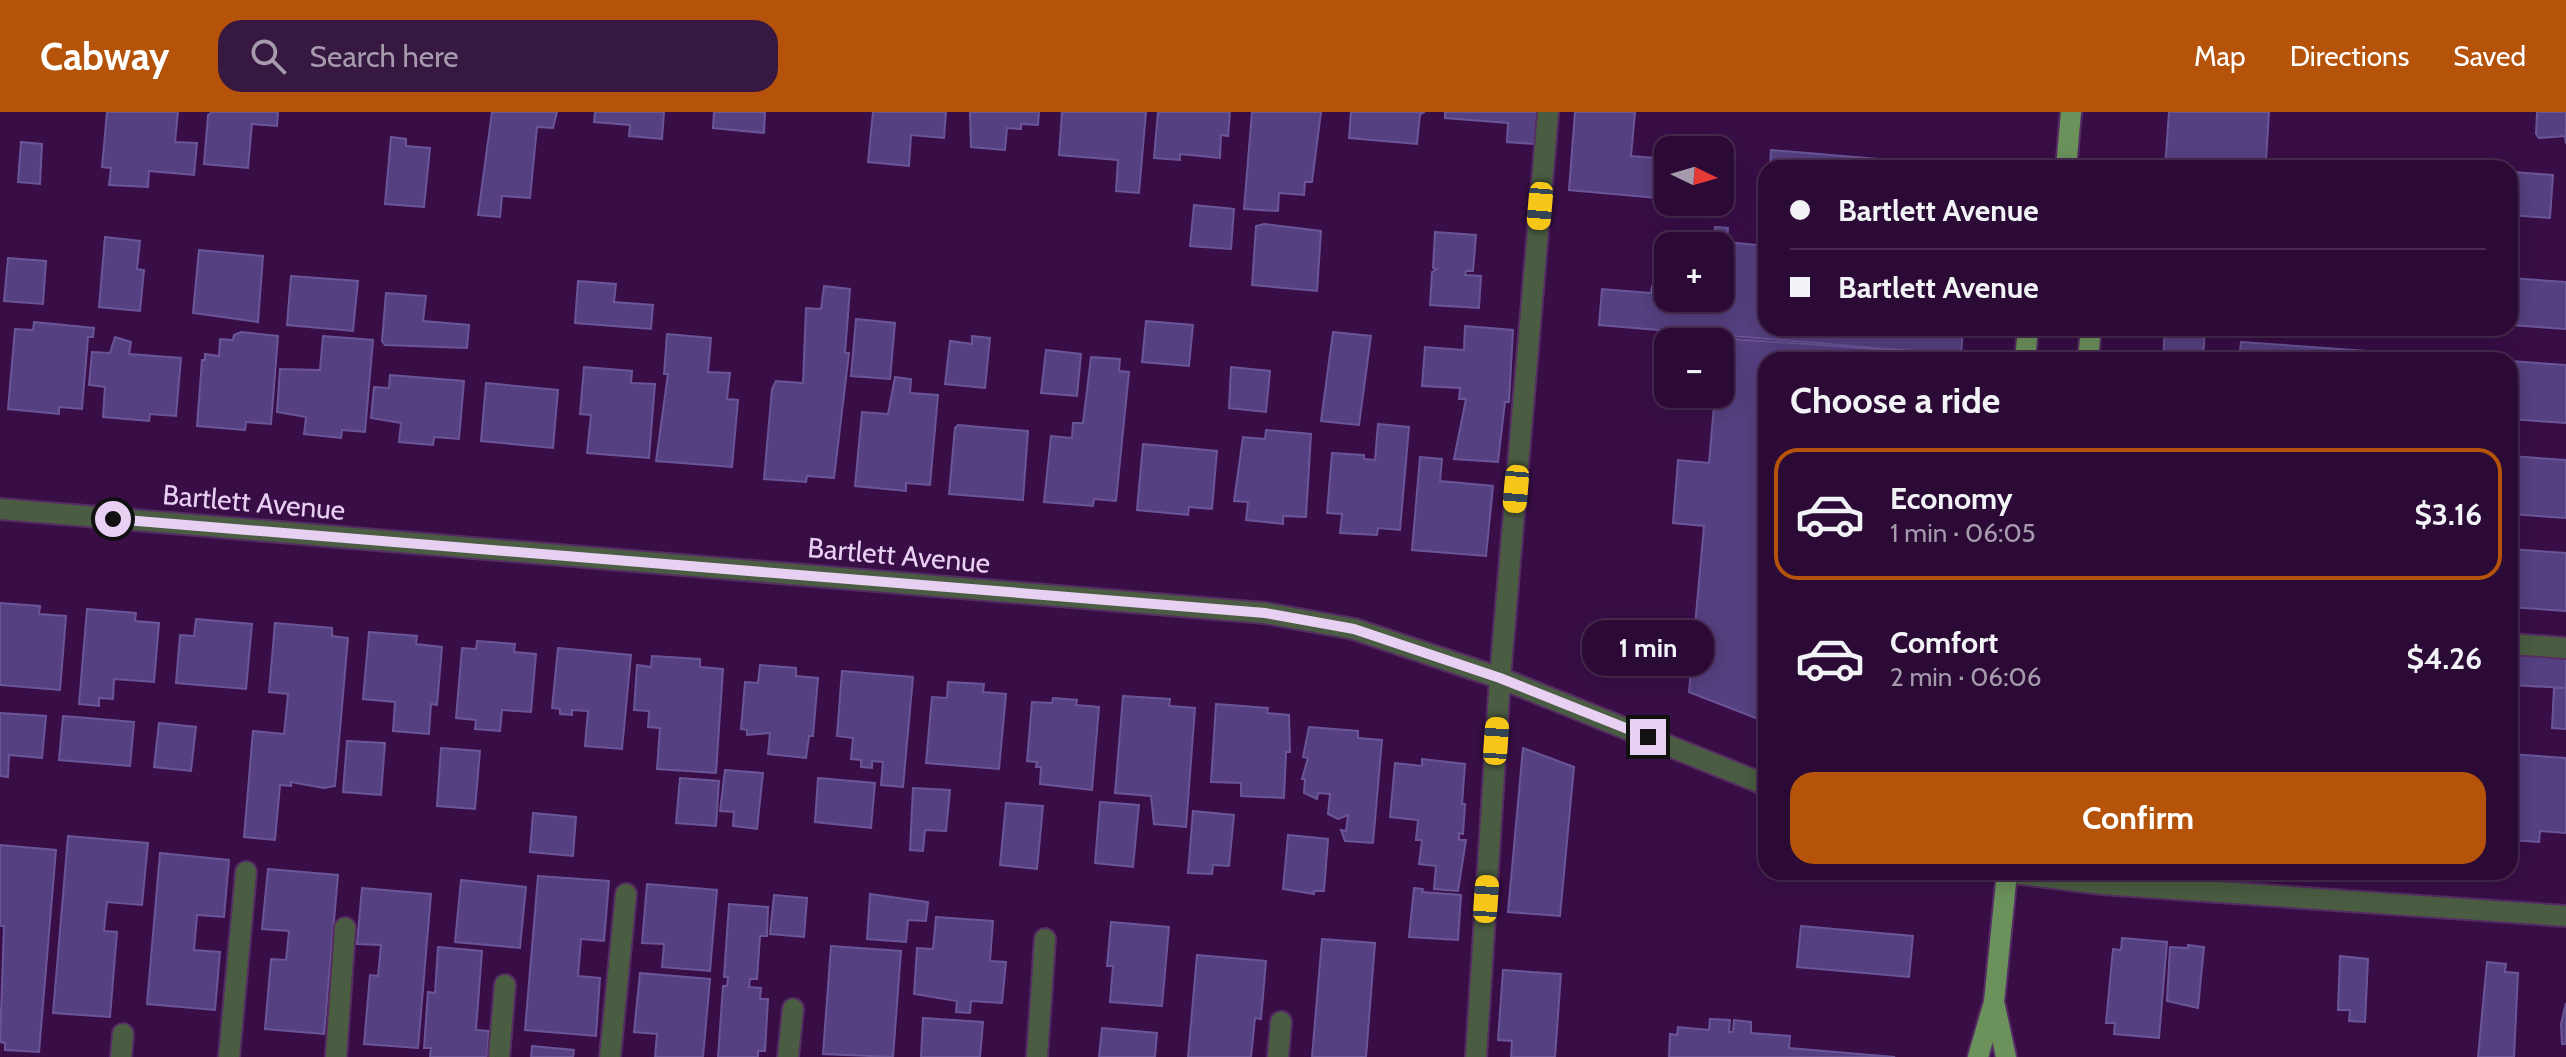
<!DOCTYPE html>
<html lang="en">
<head>
<meta charset="utf-8">
<style>
  :root { --surface:#2b0a35; --page:#371841; --text:#f1f3f6; --muted:#a69aad; --line:#472b50; --accent:#b45309 }
  body { margin:0; font-family:Cabin,sans-serif; background:var(--page); color:var(--text); height:100vh; display:flex; flex-direction:column; font-size:30px; white-space:nowrap }
  * { box-sizing:border-box; margin:0 }
  p { font-size:26px; color:var(--muted) }
  .icon { flex:none; width:44px; height:44px; fill:none; stroke:currentColor; stroke-width:2; stroke-linecap:round; stroke-linejoin:round }
  .map { position:relative; flex:1; overflow:hidden }
  .drawer { position:absolute; left:1758px; top:240px; width:760px; height:528px; display:flex; flex-direction:column; background:var(--surface); border-radius:24px; box-shadow:0 4px 20px #0003,0 0 0 2px var(--line) }
  .drawer>* { flex:none }
  .guide { position:absolute; left:1758px; top:48px; width:760px; height:176px; border-radius:24px; box-shadow:0 4px 20px #0003,0 0 0 2px var(--line); display:grid; align-content:center; height:176px; padding:0 32px; background:var(--surface) }
  .needle { width:52px; rotate:95deg }
  .tools { position:absolute; left:1654px; top:24px; display:grid; gap:16px }
  .tools a { display:grid; place-items:center; width:80px; height:80px; border-radius:16px; background:var(--surface); box-shadow:0 4px 20px #0003,0 0 0 2px var(--line); font-size:40px }
  .end { position:absolute; width:36px; height:36px; margin:-18px; border:10px solid #e8d0f2; background:#111; box-shadow:0 0 0 4px #111 }
  .from { border-radius:50% }
  .bubble { position:absolute; height:56px; border-radius:24px; background:var(--surface); box-shadow:0 4px 20px #0003,0 0 0 2px var(--line); font-size:26px; font-weight:700; line-height:56px; text-align:center }
  .car { position:absolute; width:24px; height:48px; margin:-24px -12px; border-radius:10px; box-shadow:0 0 6px 2px #0007; background:linear-gradient(#f5c518 24%,#345 0 40%,#f5c518 0 76%,#345 0 86%,#f5c518 0) }
  .guide b { display:flex; align-items:center; gap:28px; height:76px; font-size:30px }
  .guide b+b { border-top:2px solid var(--line) }
  .guide i { width:20px; height:20px; background:var(--text) }
  ul { padding:0; list-style:none }
  li { display:flex; align-items:center; gap:24px; height:132px; margin:0 16px 12px; padding:0 16px; border:4px solid transparent; border-radius:24px }
  li div { flex:1 }
  li b { display:block; font-size:30px }
  li em { font-style:normal; font-weight:700 }
  li.active { border-color:var(--accent) }
  li>.icon { width:72px; height:72px; stroke-width:1.5 }
  h2 { padding:0 32px; font-size:36px; line-height:96px }
  .primary-button { display:flex; gap:16px; margin-top:auto; padding:16px 32px }
  .primary-button a { flex:1; height:92px; border-radius:24px; background:var(--accent); color:#fff; font-size:32px; font-weight:700; line-height:92px; text-align:center }
  header { display:flex; align-items:center; gap:48px; box-sizing:border-box; height:112px; padding:0 40px; background:var(--accent); color:#fff }
  header strong { font-size:38px }
  nav { display:flex; gap:44px; margin-inline-start:auto; font-size:28px }
  .search { width:560px; height:72px; background:var(--page); display:flex; align-items:center; gap:20px; box-sizing:border-box; padding:0 28px; border-radius:24px; color:var(--muted); font-size:30px }
  .map>svg:first-child { display:block }
  .building { fill:#554081; stroke:#6a5598; stroke-width:2 }
  .lines { fill:none; stroke-linecap:round; stroke-linejoin:round }
  .lane-casing { stroke:#552d62; stroke-width:24 }
  .street-casing { stroke:#552d62; stroke-width:24 }
  .primary-casing { stroke:#552d62; stroke-width:24 }
  .lane { stroke:#4a5c42; stroke-width:20 }
  .street { stroke:#4a5c42; stroke-width:20 }
  .primary { stroke:#6c925c; stroke-width:20 }
  .route { stroke:#e8d0f2; stroke-width:10 }
  .labels { text-anchor:middle; stroke-width:6; stroke-linejoin:round; paint-order:stroke }
  .street-label { font-size:28px; fill:#e8d0f2; stroke:#390e47 }
</style>
</head>
<body>
<header>
<strong>Cabway</strong>
<div class="search"><svg class="icon" aria-label="search" viewBox="0 0 24 24"><circle cx="10" cy="10" r="6"/><path d="M15 15l6 6"/></svg>Search here</div>
<nav><a>Map</a><a>Directions</a><a>Saved</a></nav>
</header>
<div class="map">
<svg width="2566" height="945" viewBox="0 0 2566 945">
  <rect width="100%" height="100%" fill="#390e47"/>
  <g class="building">
    <path d="M107 0H178L175 30 197 31 194 63 149 59 148 75 109 73 111 56 102 55Z"/>
    <path d="M212 0H278L277 14 252 12 248 56 204 52 208 3Z"/>
    <path d="M492 0H557L553 16 537 15 530 86 502 84 500 105 478 103Z"/>
    <path d="M595 0H664L662 27 629 24 630 13 594 10Z"/>
    <path d="M714 0H765L764 21 713 16Z"/>
    <path d="M873 0H946L944 26 911 23 909 54 868 50Z"/>
    <path d="M970 0H1039L1038 13 1021 12V17L1007 16 1005 38 971 35Z"/>
    <path d="M1062 0H1146L1139 81 1116 79 1118 48 1059 43Z"/>
    <path d="M1158 0H1230L1228 24 1221 23 1220 46 1180 42V48L1154 46Z"/>
    <path d="M1252 0H1321L1312 70H1305L1304 83 1279 81 1278 99 1244 97Z"/>
    <path d="M1351 0H1425L1420 2 1417 32 1349 26Z"/>
    <path d="M1445 0H1537L1534 32 1507 30 1508 11 1445 6Z"/>
    <path d="M1575 0H1635L1631 44 1668 47V87L1569 78Z"/>
    <path d="M2169 0H2269L2266 49 2293 51V56H2165Z"/>
    <path d="M2537 0H2566V32L2565 24 2539 26 2536 22Z"/>
    <path d="M391 25 406 27V34L430 36 424 95 385 92Z"/>
    <path d="M21 30 42 32 40 72 18 70Z"/>
    <path d="M1771 38 1960 54V56H1770Z"/>
    <path d="M2514 60 2553 63 2550 106 2511 103Z"/>
    <path d="M1194 93 1234 97 1231 137 1190 134Z"/>
    <path d="M1264 112 1321 119 1317 179 1252 173 1256 114Z"/>
    <path d="M1715 115 1728 116 1726 140H1720V134H1713Z"/>
    <path d="M1435 120 1476 123 1473 159H1466L1465 163 1481 164 1479 196 1430 193 1432 160 1437 157 1433 156Z"/>
    <path d="M105 125 140 129 137 157 144 158 140 199 99 195Z"/>
    <path d="M1727 130 1766 134V216H1963L1961 243 1599 213 1602 177 1651 181 1652 174 1668 176V186H1720Z"/>
    <path d="M199 138 263 144 258 210 193 201Z"/>
    <path d="M8 146 46 149 43 192 4 189Z"/>
    <path d="M291 164 358 169 353 219 287 213Z"/>
    <path d="M2510 166 2566 170V217L2510 213Z"/>
    <path d="M578 169 616 172 614 190 653 193 651 217 575 211Z"/>
    <path d="M824 174 850 177 845 241H849L834 366 807 364 806 370 764 367 772 277 776 269 803 271 806 196 821 197Z"/>
    <path d="M386 181 426 184 423 209 469 213 467 236 385 233 382 229Z"/>
    <path d="M856 207 895 211 890 267 851 264Z"/>
    <path d="M1146 209 1193 213 1189 254 1142 250Z"/>
    <path d="M34 210 94 216 93 225H88L82 297 59 295V302L8 297 15 217 33 218Z"/>
    <path d="M1465 214 1513 218 1509 290H1505L1498 350 1454 347 1466 287H1459L1460 276 1422 274 1425 235 1464 238Z"/>
    <path d="M2165 216H2205L2203 248H2163Z"/>
    <path d="M241 220 278 224 271 312 246 310 245 318 197 314 202 248H205V242L219 244 220 227 233 228 234 223Z"/>
    <path d="M1333 220 1371 224 1359 313 1321 309Z"/>
    <path d="M667 222 711 226 708 260 730 261 727 287 738 288 732 355 656 349 668 262H664Z"/>
    <path d="M323 224 373 228 365 320 342 318 341 326 304 322 306 305 277 300 280 257 320 258Z"/>
    <path d="M972 224 990 226 985 276 945 272 950 229 972 232Z"/>
    <path d="M115 225 131 230 129 242 181 246 176 304 150 302 149 309 103 305 105 275 89 273 92 240 110 241Z"/>
    <path d="M1720 226 1961 243V248H1766V610L1689 580 1704 414 1673 411 1678 348 1709 351 1715 282H1720Z"/>
    <path d="M2241 230 2496 248H2239Z"/>
    <path d="M1046 238 1081 242 1077 284 1041 281Z"/>
    <path d="M1091 245 1120 247 1119 259 1129 260 1116 389 1094 387 1093 394 1044 390 1051 324 1072 326 1073 311H1083Z"/>
    <path d="M2510 249 2566 253V311L2510 307Z"/>
    <path d="M584 255 632 259 631 271 655 272 649 346 587 341 591 303 580 302Z"/>
    <path d="M1231 255 1270 259 1266 300 1229 296Z"/>
    <path d="M390 263 464 269 459 327 434 325 433 333 399 330 401 311 371 306 374 275 389 276Z"/>
    <path d="M895 265 911 267 910 281 938 283 930 373 906 371V379L855 374 862 300 888 302Z"/>
    <path d="M486 271 558 278 553 336 481 329Z"/>
    <path d="M1378 312 1409 315 1400 418 1378 416 1377 423 1340 421 1342 402 1327 401 1332 341 1364 343V347L1375 348Z"/>
    <path d="M958 313 1028 319 1023 388 949 382 955 316Z"/>
    <path d="M1266 318 1311 322 1306 405 1283 404V412L1246 408 1248 390 1234 389 1243 325 1265 327Z"/>
    <path d="M1143 332 1217 339 1212 397 1189 395 1188 403 1137 398Z"/>
    <path d="M2510 344 2566 348V406L2510 402Z"/>
    <path d="M1420 345 1442 347 1440 369 1493 374 1486 444 1412 438Z"/>
    <path d="M2510 437 2566 441V499L2510 495Z"/>
    <path d="M0 491 40 494 39 502 66 504 60 578 0 573Z"/>
    <path d="M87 497 136 501 135 509 159 511 154 570 114 567 113 587 99 586V594L79 592Z"/>
    <path d="M196 507 252 512 246 577 176 571 180 523 194 524Z"/>
    <path d="M275 511 332 516V524L348 526 335 674 324 676 291 670V674L280 673 275 728 244 725 253 619 284 622 288 582 269 580Z"/>
    <path d="M369 520 417 524 416 532 442 535 437 593 431 592 429 622 393 619 395 590 363 587Z"/>
    <path d="M477 529 515 532 514 540 536 542 531 600 502 598 500 619 475 617 476 608 456 606 462 536 476 537Z"/>
    <path d="M558 536 631 543 622 637 585 634 588 599 572 598V603L560 602V597L552 596Z"/>
    <path d="M2510 543 2566 547V576L2510 573Z"/>
    <path d="M652 544 700 547V555L723 557 716 661 657 657 660 616 648 615 649 599 634 598 637 553 651 555Z"/>
    <path d="M760 553 796 556V564L818 566 813 624H809L806 646 768 642 770 621 747 623V618L741 617 745 570 758 571Z"/>
    <path d="M842 559 913 565 903 675 881 673 883 650 872 649V656L861 655V648L851 647 853 626 837 624Z"/>
    <path d="M948 570 984 572 983 580 1006 582 999 657 926 651 932 585 947 586Z"/>
    <path d="M2554 576H2566V617L2552 616Z"/>
    <path d="M1123 584 1170 587 1169 594 1195 596 1186 715 1154 712 1151 684 1115 681Z"/>
    <path d="M1053 586 1077 588 1076 593 1099 595 1092 678 1040 672 1041 655H1036L1037 650 1027 649 1032 590 1052 591Z"/>
    <path d="M1216 592 1268 596 1267 601 1289 603 1290 640H1286L1284 686 1241 684V671L1211 670Z"/>
    <path d="M0 601 46 604 42 646 9 643 8 665 0 664Z"/>
    <path d="M63 604 134 610 130 654 59 648Z"/>
    <path d="M159 611 196 615 191 659 154 655Z"/>
    <path d="M1309 615 1358 619V626L1382 628 1373 731 1345 729 1341 718 1346 719 1348 703 1338 707 1328 702 1330 682 1318 681 1317 687 1304 681 1305 667H1302L1308 646 1303 645Z"/>
    <path d="M347 629 385 631 381 683 343 680Z"/>
    <path d="M441 636 480 639 475 697 437 694Z"/>
    <path d="M1523 636 1574 655 1560 804 1508 800Z"/>
    <path d="M2510 642 2566 646V721L2540 719 2539 730 2511 728Z"/>
    <path d="M1422 647 1465 652 1462 692H1465L1463 722 1459 721V728H1466L1458 779 1434 777 1436 754 1419 752 1422 728H1416L1418 708 1390 705 1395 651 1422 654Z"/>
    <path d="M725 658 763 661 757 717 733 714 734 700 720 699Z"/>
    <path d="M680 666 719 669 716 714 676 711Z"/>
    <path d="M818 666 875 671 871 716 815 710Z"/>
    <path d="M913 676 950 678 946 719 925 718 923 739 910 738Z"/>
    <path d="M1100 690 1139 693 1133 755 1095 751Z"/>
    <path d="M1006 691 1043 694 1037 757 1000 753Z"/>
    <path d="M1193 699 1234 703 1229 754 1213 753 1212 762 1188 761Z"/>
    <path d="M533 701 576 705 573 744 530 740Z"/>
    <path d="M1288 723 1328 727 1324 779H1314V782L1283 777Z"/>
    <path d="M68 724 148 731 142 793 107 790 104 819 117 820 110 905 53 901Z"/>
    <path d="M0 733 56 738 39 940 5 938V931L0 930 4 814H0Z"/>
    <path d="M160 741 229 748 224 805 197 803 194 838 220 840 215 898 147 892Z"/>
    <path d="M268 757 338 763 324 922 265 917 271 847 286 848 289 819 262 817Z"/>
    <path d="M538 764 609 769 604 829 581 827 578 864 600 866 596 924 525 918Z"/>
    <path d="M461 768 526 775 520 836 455 830Z"/>
    <path d="M647 772 717 778 710 859 662 855 664 832 642 831Z"/>
    <path d="M362 776 431 782 418 936 364 932 370 863 378 864 381 833 357 832Z"/>
    <path d="M1414 776 1423 777 1422 780 1461 783 1458 828 1409 825Z"/>
    <path d="M870 782 928 790 926 809 908 808 906 830 867 827Z"/>
    <path d="M774 783 807 786 804 825 770 822Z"/>
    <path d="M729 792 768 795 767 824H760L757 867H750L749 875 761 876 760 887H768L765 939H758V945H718L723 874H727L728 865H724Z"/>
    <path d="M936 805 993 809 990 849 1006 850 1002 891 971 889 970 901 956 900 957 889 914 882 917 836 933 837Z"/>
    <path d="M1111 810 1169 815 1162 894 1110 890 1113 854H1107Z"/>
    <path d="M1801 814 1913 824 1909 865 1797 855Z"/>
    <path d="M2122 826 2167 830 2159 926 2114 922 2115 911H2106L2113 837 2121 838Z"/>
    <path d="M1322 827 1375 831 1366 945H1312Z"/>
    <path d="M2188 833 2204 835 2198 896 2167 889 2170 835 2188 836Z"/>
    <path d="M831 834 901 839 893 945 823 942Z"/>
    <path d="M438 835 482 839 476 918 489 919 487 945H430L431 936H424L428 880 435 881Z"/>
    <path d="M1197 843 1266 849 1261 907 1255 906 1251 945H1188Z"/>
    <path d="M2340 844 2368 847 2365 910 2349 909 2350 898H2338Z"/>
    <path d="M2487 850 2506 852 2505 860 2518 861 2514 945H2478Z"/>
    <path d="M1503 858 1561 862 1555 945H1511L1512 929 1498 928Z"/>
    <path d="M640 861 710 867 703 945H655L657 922 634 920Z"/>
    <path d="M2566 891V932H2562L2561 912Z"/>
    <path d="M923 906 983 910 980 945H921Z"/>
    <path d="M1710 907 1730 908 1729 920H1733L1734 908 1751 910V921L1790 924 1789 936 1895 945H1669L1670 922 1677 923 1678 915 1709 918Z"/>
    <path d="M1102 916 1157 921 1155 945H1099Z"/>
    <path d="M532 934 574 938 573 945H531Z"/>
  </g>
  <g class="lines">
    <g class="lane-casing">
      <g id="lane">
        <path d="M2510 532 2566 536"/>
        <path d="M121 945 123 922"/>
        <path d="M229 945 246 760"/>
        <path d="M336 945 345 816"/>
        <path d="M499 945 505 873"/>
        <path d="M610 945 626 782"/>
        <path d="M788 945 793 897"/>
        <path d="M1278 945 1281 910"/>
        <path d="M1476 945 1500 566 1548 0"/>
      </g>
    </g>
    <g class="street-casing">
      <g id="street">
        <path d="M0 397 1265 501 1354 517 1500 566 1766 673"/>
        <path d="M2005 760 2102 772 2566 804"/>
        <path d="M1037 945 1045 827"/>
      </g>
    </g>
    <g class="primary-casing">
      <g id="primary">
        <path d="M2066 56 2071 0"/>
        <path d="M2025 248 2028 216"/>
        <path d="M2088 248 2091 216"/>
        <path d="M1995 894 2006 945"/>
        <path d="M1978 945 1994 890 2007 760"/>
      </g>
    </g>
    <use href="#lane" class="lane"/>
    <use href="#street" class="street"/>
    <use href="#primary" class="primary"/>
  </g>
  <g class="lines">
    <path class="route" d="M113 407 1265 501 1354 517 1500 566 1648 625"/>
  </g>
  <g class="labels">
    <g class="street-label">
      <text transform="translate(254 390) rotate(5)" y="10">Bartlett Avenue</text>
      <text transform="translate(899 443) rotate(5)" y="10">Bartlett Avenue</text>
    </g>
  </g>
</svg>
<div class="tools">
<a><svg class="needle" viewBox="-14 -14 28 28"><path d="M0-13l5 13h-10z" fill="#e53935"/><path d="M0 13l5-13h-10z" fill="#a69aad"/></svg></a>
<a>+</a>
<a>−</a>
</div>
<i class="end from" style="left:113px;top:407px"></i>
<i class="end" style="left:1648px;top:625px"></i>
<div class="bubble" style="left:1582px;top:508px;width:132px">1 min</div>
<i class="car" style="left:1540px;top:94px;rotate:185deg"></i>
<i class="car" style="left:1516px;top:377px;rotate:185deg"></i>
<i class="car" style="left:1496px;top:629px;rotate:4deg"></i>
<i class="car" style="left:1486px;top:787px;rotate:4deg"></i>
<div class="guide">
<b><i class="from"></i>Bartlett Avenue</b>
<b><i></i>Bartlett Avenue</b>
</div>
<section class="drawer">
<h2>Choose a ride</h2>
<ul>
<li class="active"><svg class="icon" aria-label="car" viewBox="0 0 24 24"><path d="M5 17H2v-5l4-1 3-4h7l3 4 3 1v5h-3M9 17h6M6 11h13"/><circle cx="7" cy="17" r="2"/><circle cx="17" cy="17" r="2"/></svg><div><b>Economy</b><p>1 min · 06:05</p></div><em>$3.16</em></li>
<li><svg class="icon" aria-label="car" viewBox="0 0 24 24"><path d="M5 17H2v-5l4-1 3-4h7l3 4 3 1v5h-3M9 17h6M6 11h13"/><circle cx="7" cy="17" r="2"/><circle cx="17" cy="17" r="2"/></svg><div><b>Comfort</b><p>2 min · 06:06</p></div><em>$4.26</em></li>
</ul>
<div class="primary-button"><a>Confirm</a></div>
</section>
</div>
</body>
</html>
